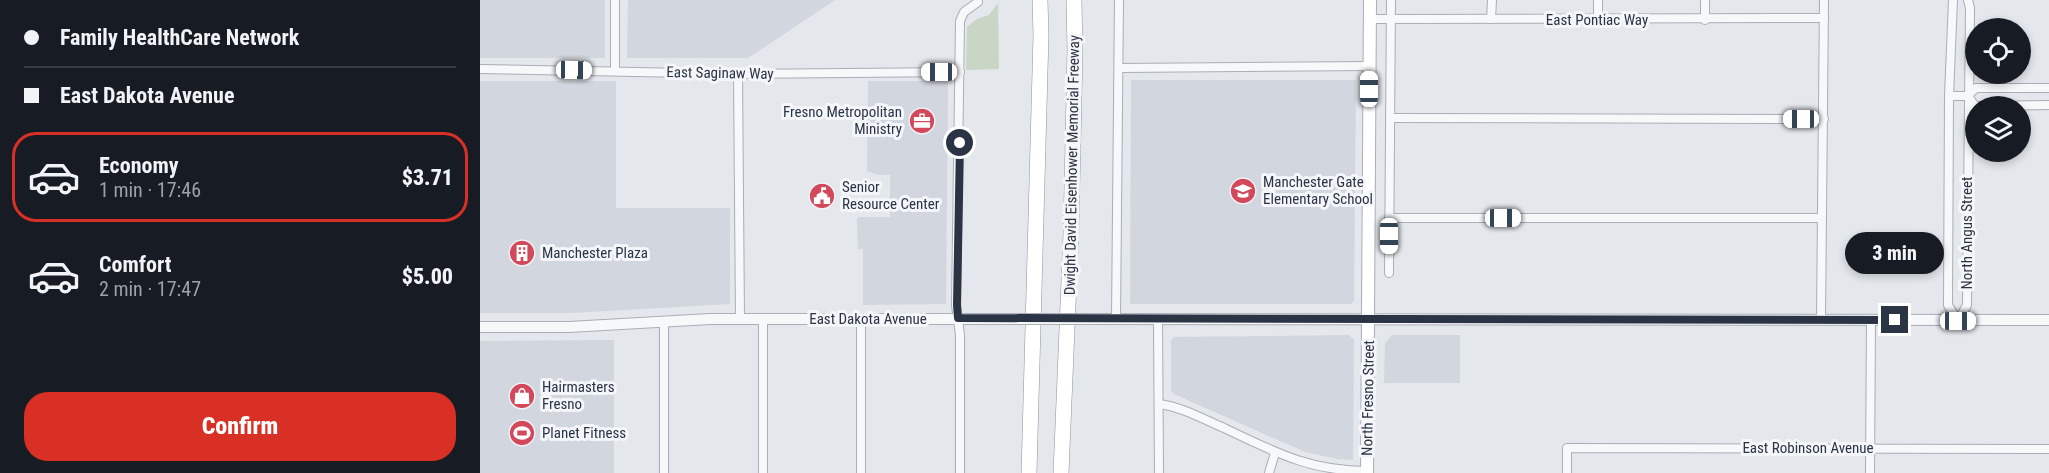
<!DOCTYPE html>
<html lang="en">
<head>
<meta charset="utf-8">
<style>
  :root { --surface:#171b24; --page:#20242c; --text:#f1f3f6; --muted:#9ea1a6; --line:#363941; --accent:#d93025 }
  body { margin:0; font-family:"Roboto Condensed",sans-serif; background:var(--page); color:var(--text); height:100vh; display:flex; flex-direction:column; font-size:22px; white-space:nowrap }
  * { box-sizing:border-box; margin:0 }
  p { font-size:20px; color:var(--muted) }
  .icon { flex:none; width:33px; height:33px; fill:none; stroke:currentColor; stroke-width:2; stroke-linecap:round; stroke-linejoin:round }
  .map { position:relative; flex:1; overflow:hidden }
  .side { display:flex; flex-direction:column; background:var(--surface); width:480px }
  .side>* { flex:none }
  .banner { display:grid; align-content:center; height:132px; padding:0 24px; background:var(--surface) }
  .buttons { position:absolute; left:1485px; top:18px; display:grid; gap:12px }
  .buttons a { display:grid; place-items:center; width:66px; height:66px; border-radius:50%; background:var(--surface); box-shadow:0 3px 9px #0003; font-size:30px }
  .end { position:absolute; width:27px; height:27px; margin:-14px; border:8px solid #2b3445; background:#fff; box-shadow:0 0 0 3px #fff }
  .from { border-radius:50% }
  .bubble { position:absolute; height:42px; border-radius:21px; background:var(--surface); box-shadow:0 3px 9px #0003; font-size:20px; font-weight:800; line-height:42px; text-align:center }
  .car { position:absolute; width:18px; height:36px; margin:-18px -9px; border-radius:8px; box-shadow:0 0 4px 2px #0007; background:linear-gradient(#fff 24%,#345 0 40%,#fff 0 76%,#345 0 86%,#fff 0) }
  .banner b { display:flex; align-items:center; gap:21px; height:57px; font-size:22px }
  .banner b+b { border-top:2px solid var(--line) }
  .banner i { width:15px; height:15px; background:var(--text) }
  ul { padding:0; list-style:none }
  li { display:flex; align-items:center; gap:18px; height:90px; margin:0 12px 9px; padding:0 12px; border:3px solid transparent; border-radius:24px }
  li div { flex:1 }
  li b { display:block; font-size:22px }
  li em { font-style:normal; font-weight:800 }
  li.selected { border-color:var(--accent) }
  li>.icon { width:54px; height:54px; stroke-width:1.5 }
  .primary-button { display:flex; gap:12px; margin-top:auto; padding:12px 24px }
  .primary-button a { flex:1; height:69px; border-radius:24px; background:var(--accent); color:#fff; font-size:24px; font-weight:800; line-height:69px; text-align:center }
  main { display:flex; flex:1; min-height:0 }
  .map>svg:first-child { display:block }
  .built { fill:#d2d6de }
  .green { fill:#c9d6c5 }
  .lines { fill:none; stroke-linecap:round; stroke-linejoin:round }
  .minor-casing { stroke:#a9aeb7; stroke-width:10 }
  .tertiary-casing { stroke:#a9aeb7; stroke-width:12 }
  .secondary-casing { stroke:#a9aeb7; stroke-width:14 }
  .motorway-casing { stroke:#8b94a3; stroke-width:16 }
  .minor { stroke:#f7f8fa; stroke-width:8 }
  .tertiary { stroke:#f7f8fa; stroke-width:10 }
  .secondary { stroke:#fff; stroke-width:12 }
  .motorway { stroke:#fff; stroke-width:15 }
  .tertiary-bridge-casing { stroke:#a9aeb7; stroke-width:12; stroke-linecap:butt }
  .tertiary-bridge { stroke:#f7f8fa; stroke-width:10 }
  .route { stroke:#2b3445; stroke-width:8 }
  .labels { text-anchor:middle; stroke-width:6; stroke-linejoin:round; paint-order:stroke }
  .street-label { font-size:15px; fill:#2b3445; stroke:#f4f6f9 }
  .poi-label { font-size:15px; fill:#2b3445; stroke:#f4f6f9; text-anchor:start }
</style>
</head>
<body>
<main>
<section class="side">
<div class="banner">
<b><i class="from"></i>Family HealthCare Network</b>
<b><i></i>East Dakota Avenue</b>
</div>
<ul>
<li class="selected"><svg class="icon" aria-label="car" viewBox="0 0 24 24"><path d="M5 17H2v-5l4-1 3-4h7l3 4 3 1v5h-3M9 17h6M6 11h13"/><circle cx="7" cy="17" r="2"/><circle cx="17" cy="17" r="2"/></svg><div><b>Economy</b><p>1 min · 17:46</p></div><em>$3.71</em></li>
<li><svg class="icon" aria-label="car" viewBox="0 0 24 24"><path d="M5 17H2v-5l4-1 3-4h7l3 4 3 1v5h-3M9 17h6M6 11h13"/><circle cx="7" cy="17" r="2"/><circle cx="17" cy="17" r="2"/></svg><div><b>Comfort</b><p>2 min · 17:47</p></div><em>$5.00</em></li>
</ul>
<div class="primary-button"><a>Confirm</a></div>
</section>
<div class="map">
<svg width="1569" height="473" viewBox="0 0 1569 473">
  <rect width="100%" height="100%" fill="#e4e7ec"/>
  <g class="built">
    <rect x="0" y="0" width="125" height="58"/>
    <path d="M148 0H355L268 58H147Z"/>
    <path d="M651 80H876L874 301 871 304H650Z"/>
    <path d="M0 81H136V208H250V304L93 313H0Z"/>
    <path d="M388 81H468L466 304 383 305V249H378L377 220 378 217H410V175H398L387 171Z"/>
    <path d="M869 335 874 340 873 460 857 459 825 452 694 394 691 391V341L694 337Z"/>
    <path d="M912 335H980V383H904L905 343Z"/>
    <path d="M134 340V473H0V341Z"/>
  </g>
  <path class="green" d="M518 3 519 69 486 70 487 27 497 19 509 15Z"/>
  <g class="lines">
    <g class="minor-casing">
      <g id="minor">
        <path d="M135 0V71"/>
        <path d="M1473 0 1469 96 1468 305 1478 321 1487 305 1490 8 1488 0"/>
        <path d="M890 19 1344 18"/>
        <path d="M1011 19 1012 0"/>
        <path d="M1118 20V0"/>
        <path d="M1225 20V0"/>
        <path d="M640 68 889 66"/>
        <path d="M0 69 258 74 480 72"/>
        <path d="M258 74 260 320"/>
        <path d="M1469 96H1487L1496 88H1569"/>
        <path d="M1488 96 1495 106 1569 105"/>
        <path d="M910 118 1344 119"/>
        <path d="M909 218H1341"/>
        <path d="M909 273 911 0"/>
        <path d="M381 319V473"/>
        <path d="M636 319 639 0"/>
        <path d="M678 319 679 473"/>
        <path d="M283 320V473"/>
        <path d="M1341 320 1344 0"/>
        <path d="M184 321V473"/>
        <path d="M679 404C702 407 723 419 744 428 795 452 829 471 887 471"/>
        <path d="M480 473V335L476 305 480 21 484 12 498 2"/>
        <path d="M789 473 795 453"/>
        <path d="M1087 473V448L1569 449"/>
        <path d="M1390 473 1391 320"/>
      </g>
    </g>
    <g class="tertiary-casing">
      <g id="tertiary">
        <path d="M612 319 1569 320"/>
        <path d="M0 327H89L230 319H528"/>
      </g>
    </g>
    <g class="secondary-casing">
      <path id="secondary" d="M887 473 890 0"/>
    </g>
    <g class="motorway-casing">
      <g id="motorway">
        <path d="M549 473 561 35 560 0"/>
        <path d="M581 473 591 233 595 50 594 0"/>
      </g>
    </g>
    <use href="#minor" class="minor"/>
    <use href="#tertiary" class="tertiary"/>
    <use href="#secondary" class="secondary"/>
    <use href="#motorway" class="motorway"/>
    <g class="tertiary-bridge-casing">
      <path id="tertiary-bridge" d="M528 319H612"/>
    </g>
    <use href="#tertiary-bridge" class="tertiary-bridge"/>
  </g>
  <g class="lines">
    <path class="route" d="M480 143 477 305 478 318 1415 320"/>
  </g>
  <defs>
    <g id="office-disc" transform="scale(1.35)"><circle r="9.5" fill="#d1495b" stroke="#f4f6f9"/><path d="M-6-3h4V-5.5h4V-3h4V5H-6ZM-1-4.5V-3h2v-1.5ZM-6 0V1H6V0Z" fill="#fff"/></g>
    <g id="school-disc" transform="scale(1.35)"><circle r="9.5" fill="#d1495b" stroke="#f4f6f9"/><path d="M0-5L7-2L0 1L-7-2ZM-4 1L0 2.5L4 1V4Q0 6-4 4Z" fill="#fff"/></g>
    <g id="civic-disc" transform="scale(1.35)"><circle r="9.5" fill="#d1495b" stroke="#f4f6f9"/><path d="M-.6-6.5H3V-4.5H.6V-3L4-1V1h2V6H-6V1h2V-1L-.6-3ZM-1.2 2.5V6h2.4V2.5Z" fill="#fff"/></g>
    <g id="building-disc" transform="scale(1.35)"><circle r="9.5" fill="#d1495b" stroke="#f4f6f9"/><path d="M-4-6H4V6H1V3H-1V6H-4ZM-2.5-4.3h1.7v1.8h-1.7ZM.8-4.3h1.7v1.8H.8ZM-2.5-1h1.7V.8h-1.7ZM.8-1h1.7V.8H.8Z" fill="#fff"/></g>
    <g id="shop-disc" transform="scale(1.35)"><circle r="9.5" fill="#d1495b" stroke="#f4f6f9"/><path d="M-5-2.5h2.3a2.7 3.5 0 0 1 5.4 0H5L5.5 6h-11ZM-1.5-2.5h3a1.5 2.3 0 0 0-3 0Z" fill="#fff"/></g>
    <g id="stadium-disc" transform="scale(1.35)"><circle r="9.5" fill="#d1495b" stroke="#f4f6f9"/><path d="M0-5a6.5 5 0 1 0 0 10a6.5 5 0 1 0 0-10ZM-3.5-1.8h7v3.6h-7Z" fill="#fff"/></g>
  </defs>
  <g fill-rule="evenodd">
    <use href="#office-disc" x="442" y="121"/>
    <use href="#school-disc" x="763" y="191"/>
    <use href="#civic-disc" x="342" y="196"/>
    <use href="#building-disc" x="42" y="253"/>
    <use href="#shop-disc" x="42" y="396"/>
    <use href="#stadium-disc" x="42" y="433"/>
  </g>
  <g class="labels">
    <g class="street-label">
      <text x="1117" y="25">East Pontiac Way</text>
      <text transform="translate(240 73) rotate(1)" y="5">East Saginaw Way</text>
      <text transform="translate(592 165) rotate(-89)" y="5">Dwight David Eisenhower Memorial Freeway</text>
      <text transform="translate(1487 233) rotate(-90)" y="5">North Angus Street</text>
      <text x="388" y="324">East Dakota Avenue</text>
      <text transform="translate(888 398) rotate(-89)" y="5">North Fresno Street</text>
      <text x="1328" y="453">East Robinson Avenue</text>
    </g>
    <g class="poi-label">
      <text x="422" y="117" text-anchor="end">Fresno Metropolitan<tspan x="422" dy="17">Ministry</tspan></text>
      <text x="783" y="187">Manchester Gate<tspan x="783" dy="17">Elementary School</tspan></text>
      <text x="362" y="192">Senior<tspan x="362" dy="17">Resource Center</tspan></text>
      <text x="62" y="258">Manchester Plaza</text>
      <text x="62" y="392">Hairmasters<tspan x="62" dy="17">Fresno</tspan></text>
      <text x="62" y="438">Planet Fitness</text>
    </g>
  </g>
</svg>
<div class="buttons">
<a><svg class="icon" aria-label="locate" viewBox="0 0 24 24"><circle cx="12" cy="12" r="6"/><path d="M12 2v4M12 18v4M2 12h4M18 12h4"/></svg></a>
<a><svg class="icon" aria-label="layers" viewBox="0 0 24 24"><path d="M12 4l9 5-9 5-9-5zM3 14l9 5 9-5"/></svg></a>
</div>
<i class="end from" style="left:480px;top:143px"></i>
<i class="end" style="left:1415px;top:320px"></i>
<div class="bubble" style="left:1365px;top:232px;width:99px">3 min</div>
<i class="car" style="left:94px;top:70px;rotate:91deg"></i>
<i class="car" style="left:459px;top:72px;rotate:270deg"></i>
<i class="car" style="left:889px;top:89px;rotate:0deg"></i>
<i class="car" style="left:1321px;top:119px;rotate:270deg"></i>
<i class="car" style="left:1023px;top:218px;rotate:90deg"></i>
<i class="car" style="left:909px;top:236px;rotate:180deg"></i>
<i class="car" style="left:1478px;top:321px;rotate:90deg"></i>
</div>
</main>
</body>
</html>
